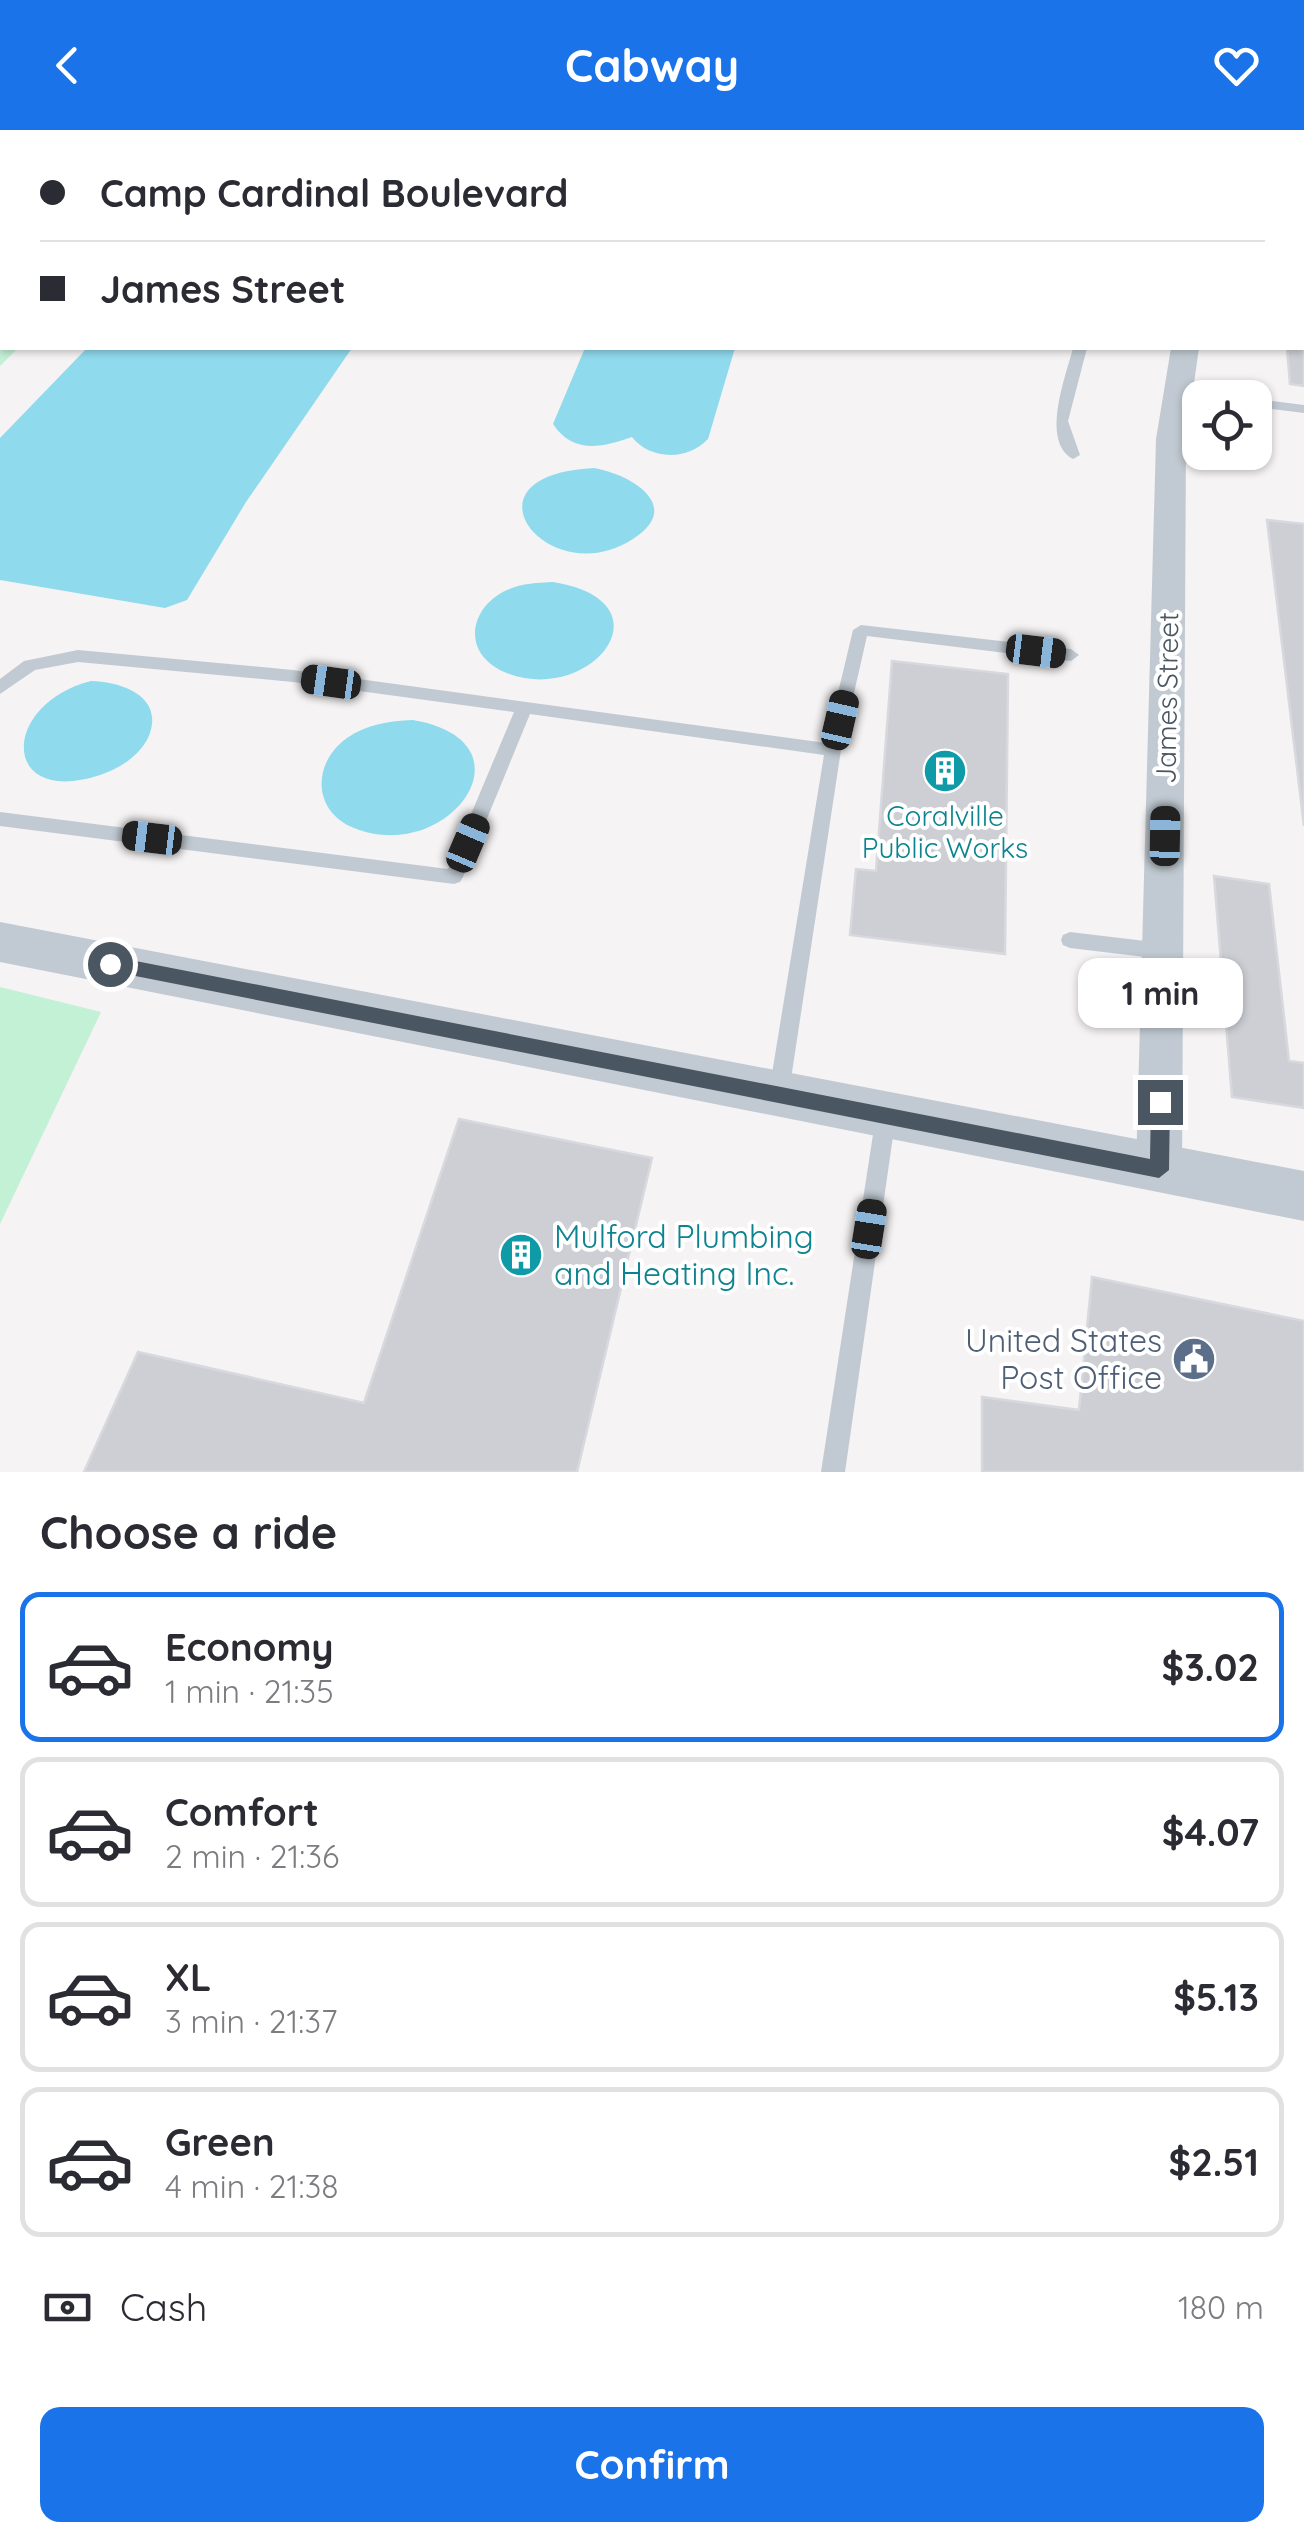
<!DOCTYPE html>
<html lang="en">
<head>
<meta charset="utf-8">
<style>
  :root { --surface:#fff; --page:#f7f7f7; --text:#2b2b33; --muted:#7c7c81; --line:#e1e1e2; --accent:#1a73e8 }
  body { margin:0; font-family:Quicksand,sans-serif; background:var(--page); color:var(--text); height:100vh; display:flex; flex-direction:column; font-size:38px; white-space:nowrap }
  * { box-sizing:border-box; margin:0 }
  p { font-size:32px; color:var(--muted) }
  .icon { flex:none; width:55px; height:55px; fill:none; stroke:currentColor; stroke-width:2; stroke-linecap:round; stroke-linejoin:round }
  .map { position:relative; height:1342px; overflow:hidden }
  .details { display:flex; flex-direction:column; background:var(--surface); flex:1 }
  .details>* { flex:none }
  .guide { position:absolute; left:0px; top:0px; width:1305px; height:220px; box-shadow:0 2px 8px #0004; display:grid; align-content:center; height:220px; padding:0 40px; background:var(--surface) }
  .tools { position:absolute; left:1182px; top:250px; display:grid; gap:20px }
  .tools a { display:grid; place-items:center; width:90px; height:90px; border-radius:20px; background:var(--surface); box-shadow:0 2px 8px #0004; font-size:50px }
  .end { position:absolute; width:45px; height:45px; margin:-22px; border:12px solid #4a5661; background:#fff; box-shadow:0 0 0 5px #fff }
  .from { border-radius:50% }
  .bubble { position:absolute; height:70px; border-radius:20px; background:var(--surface); box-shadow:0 2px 8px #0004; font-size:32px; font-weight:700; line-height:70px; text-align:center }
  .car { position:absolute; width:30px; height:60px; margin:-30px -15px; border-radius:12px; box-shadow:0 0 8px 2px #0007; background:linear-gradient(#222 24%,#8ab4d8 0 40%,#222 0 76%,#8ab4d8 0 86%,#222 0) }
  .guide b { display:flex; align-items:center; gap:35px; height:95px; font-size:38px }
  .guide b+b { border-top:2px solid var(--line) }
  .guide i { width:25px; height:25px; background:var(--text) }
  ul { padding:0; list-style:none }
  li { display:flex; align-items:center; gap:30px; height:150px; margin:0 20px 15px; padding:0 20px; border:5px solid var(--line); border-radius:20px }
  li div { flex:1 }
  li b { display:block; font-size:38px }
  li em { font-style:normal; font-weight:700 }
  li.selected { border-color:var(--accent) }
  li>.icon { width:90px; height:90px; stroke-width:1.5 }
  h2 { padding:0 40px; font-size:45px; line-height:120px }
  .pay { display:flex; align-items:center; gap:25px; height:110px; padding:0 40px; font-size:38px }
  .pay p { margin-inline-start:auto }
  .cta { display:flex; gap:20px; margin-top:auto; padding:20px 40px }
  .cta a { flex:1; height:115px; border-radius:20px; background:var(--accent); color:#fff; font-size:40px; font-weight:700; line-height:115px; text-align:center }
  header { display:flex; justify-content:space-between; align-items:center; height:130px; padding:0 40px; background:var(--accent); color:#fff; font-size:45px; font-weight:700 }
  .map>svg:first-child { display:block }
  .green { fill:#c3f1d5 }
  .water { fill:#90daee }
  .building { fill:#cdcfd5; stroke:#d7d9de; stroke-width:2.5 }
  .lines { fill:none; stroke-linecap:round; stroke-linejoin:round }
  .path { stroke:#7ad0a6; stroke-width:5; stroke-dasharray:5 4; stroke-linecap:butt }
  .service { fill:#c1cad2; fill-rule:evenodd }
  .minor { fill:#c1cad2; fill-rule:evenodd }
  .tertiary { fill:#c1cad2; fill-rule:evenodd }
  .route { fill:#4a5661 }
  .labels { text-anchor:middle; stroke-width:8; stroke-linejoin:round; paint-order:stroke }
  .street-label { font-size:28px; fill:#4a5661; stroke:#fff }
  .culture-label { font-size:28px; fill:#0d838f; stroke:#fff }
  .near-culture-label { font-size:32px; fill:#0d838f; stroke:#fff; text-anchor:start }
  .near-service-label { font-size:32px; fill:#4e5e75; stroke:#fff; text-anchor:end }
</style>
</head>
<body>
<header><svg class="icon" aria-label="back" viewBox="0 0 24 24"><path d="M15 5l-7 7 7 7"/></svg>Cabway<svg class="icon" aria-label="heart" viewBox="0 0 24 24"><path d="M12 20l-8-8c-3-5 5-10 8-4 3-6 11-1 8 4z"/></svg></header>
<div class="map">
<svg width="1304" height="1342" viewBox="0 0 1304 1342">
  <rect width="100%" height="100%" fill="#f5f3f3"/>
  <g class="green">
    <path d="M0 0H798L2 2V218H18L0 236Z"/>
    <path d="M0 857 101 882 0 1094Z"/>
  </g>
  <g class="water">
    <path d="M87 218H352L246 372 187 470 165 478 0 450V308Z"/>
    <path d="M585 218H735L708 309C687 331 650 330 632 307 601 318 573 324 553 294Z"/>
    <path d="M594 338C630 344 685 376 633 409 549 464 453 345 594 338Z"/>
    <path d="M553 452C676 472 588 580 502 541 461 521 470 477 507 460 522 453 537 453 553 452Z"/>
    <path d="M91 551C123 552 166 567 148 608 139 626 119 639 100 645 0 678 0 574 91 551Z"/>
    <path d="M413 590C539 612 448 736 354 698 312 681 312 633 347 608 367 594 389 591 413 590Z"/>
  </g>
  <g class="building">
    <path d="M1304 215V256L1290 254 1287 218Z"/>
    <path d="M1267 390 1304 394V696Z"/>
    <path d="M892 531 1008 544 1005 824 850 805 856 739 876 741Z"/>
    <path d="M1214 746 1269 754 1289 931 1304 933V978L1232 967Z"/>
    <path d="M459 989 652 1028 577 1342H84L138 1222 364 1273Z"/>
    <path d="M1092 1147 1304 1191V1342H982V1267L1079 1280Z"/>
  </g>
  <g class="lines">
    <path class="path" d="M147 2 152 0"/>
    <g class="service">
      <rect x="1302" y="179" width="2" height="8"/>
      <path d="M1073 218H1087L1068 291 1080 325 1073 329C1040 311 1066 246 1073 218Z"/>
      <path d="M1176 260 1207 264 1213 268H1200V271L1171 267V261Z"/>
      <path d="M1255 269 1304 275V283L1255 277Z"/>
      <path d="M861 495 1071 519 1079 525 1071 531 867 506 841 620 789 962 786 968 779 971 772 968 769 962 824 625 530 584 463 747 460 752 454 754 0 696V682L448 739 514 582 293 552 78 532 35 540 0 564V549L24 531 78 520 293 540 826 613 853 500Z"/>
      <path d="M1070 802 1162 813 1169 816 1171 821 1169 826 1162 829 1070 818 1063 815 1061 810 1063 805Z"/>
      <path d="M886 976 893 979 896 985 845 1342H821L876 985 879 979Z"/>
    </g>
    <g class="minor">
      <path d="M1304 31V47H1302V31Z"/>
      <path d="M1171 218H1199L1186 309 1182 1039 1175 1054 1159 1060 1143 1054 1136 1039 1156 309Z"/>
    </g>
    <path class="tertiary" d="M0 792 1304 1041V1091L0 832Z"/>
  </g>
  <path class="route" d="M110 826 1150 1029 1151 972 1160 964 1170 972 1169 1040 1159 1048 110 841 102 834Z"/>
  <defs>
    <g id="building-disc" transform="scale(2.25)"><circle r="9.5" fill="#0f9aa8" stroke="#fff"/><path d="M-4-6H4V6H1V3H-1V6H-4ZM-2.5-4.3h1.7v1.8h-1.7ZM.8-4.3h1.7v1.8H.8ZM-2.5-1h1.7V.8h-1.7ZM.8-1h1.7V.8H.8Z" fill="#fff"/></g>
    <g id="civic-disc" transform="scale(2.25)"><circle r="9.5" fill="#5c6f8a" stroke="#fff"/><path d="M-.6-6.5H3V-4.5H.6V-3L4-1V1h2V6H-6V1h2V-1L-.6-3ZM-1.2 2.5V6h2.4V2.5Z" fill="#fff"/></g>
  </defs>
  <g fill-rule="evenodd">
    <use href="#building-disc" x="945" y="641"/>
    <use href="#building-disc" x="521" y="1125"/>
    <use href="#civic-disc" x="1194" y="1229"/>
  </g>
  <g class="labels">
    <g class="street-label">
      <text transform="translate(1167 568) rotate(-89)" y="10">James Street</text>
    </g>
    <g class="culture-label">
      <text x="945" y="696">Coralville<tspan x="945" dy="32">Public Works</tspan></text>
    </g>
    <g class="near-culture-label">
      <text x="554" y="1118">Mulford Plumbing<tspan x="554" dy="37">and Heating Inc.</tspan></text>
    </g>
    <g class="near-service-label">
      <text x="1162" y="1222">United States<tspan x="1162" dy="37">Post Office</tspan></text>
    </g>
  </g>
</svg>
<div class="tools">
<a><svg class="icon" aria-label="locate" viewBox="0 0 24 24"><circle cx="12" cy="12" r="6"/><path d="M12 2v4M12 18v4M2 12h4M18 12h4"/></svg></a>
</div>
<i class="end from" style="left:110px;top:834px"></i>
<i class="end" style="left:1160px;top:972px"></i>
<div class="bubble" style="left:1078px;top:828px;width:165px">1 min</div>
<i class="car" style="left:1036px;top:521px;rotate:97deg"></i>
<i class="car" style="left:331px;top:552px;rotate:278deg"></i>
<i class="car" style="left:840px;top:590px;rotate:13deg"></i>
<i class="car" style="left:1165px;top:706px;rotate:1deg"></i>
<i class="car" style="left:152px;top:708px;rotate:277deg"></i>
<i class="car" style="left:468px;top:713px;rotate:23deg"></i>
<i class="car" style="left:869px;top:1099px;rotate:9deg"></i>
<div class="guide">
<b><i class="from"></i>Camp Cardinal Boulevard</b>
<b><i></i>James Street</b>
</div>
</div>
<section class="details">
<h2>Choose a ride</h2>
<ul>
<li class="selected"><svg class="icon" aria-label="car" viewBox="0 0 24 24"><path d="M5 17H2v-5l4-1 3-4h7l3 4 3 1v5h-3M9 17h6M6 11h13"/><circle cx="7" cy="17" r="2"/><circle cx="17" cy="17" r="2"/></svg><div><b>Economy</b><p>1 min · 21:35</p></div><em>$3.02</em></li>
<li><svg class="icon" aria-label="car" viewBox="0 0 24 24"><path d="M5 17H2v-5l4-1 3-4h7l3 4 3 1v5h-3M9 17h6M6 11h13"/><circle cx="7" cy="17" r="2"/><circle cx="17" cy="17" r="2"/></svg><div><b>Comfort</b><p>2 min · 21:36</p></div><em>$4.07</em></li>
<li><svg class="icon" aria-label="car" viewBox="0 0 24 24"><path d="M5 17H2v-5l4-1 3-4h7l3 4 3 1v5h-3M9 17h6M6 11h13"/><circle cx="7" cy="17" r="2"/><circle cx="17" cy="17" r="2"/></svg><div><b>XL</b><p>3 min · 21:37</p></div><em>$5.13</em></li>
<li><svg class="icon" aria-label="car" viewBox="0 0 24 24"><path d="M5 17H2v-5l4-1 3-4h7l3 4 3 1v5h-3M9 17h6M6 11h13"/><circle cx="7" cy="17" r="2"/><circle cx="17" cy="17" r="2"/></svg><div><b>Green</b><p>4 min · 21:38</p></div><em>$2.51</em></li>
</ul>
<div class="pay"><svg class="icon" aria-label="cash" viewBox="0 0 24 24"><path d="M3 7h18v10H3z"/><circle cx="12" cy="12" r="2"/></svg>Cash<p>180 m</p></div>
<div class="cta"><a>Confirm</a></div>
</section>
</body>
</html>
